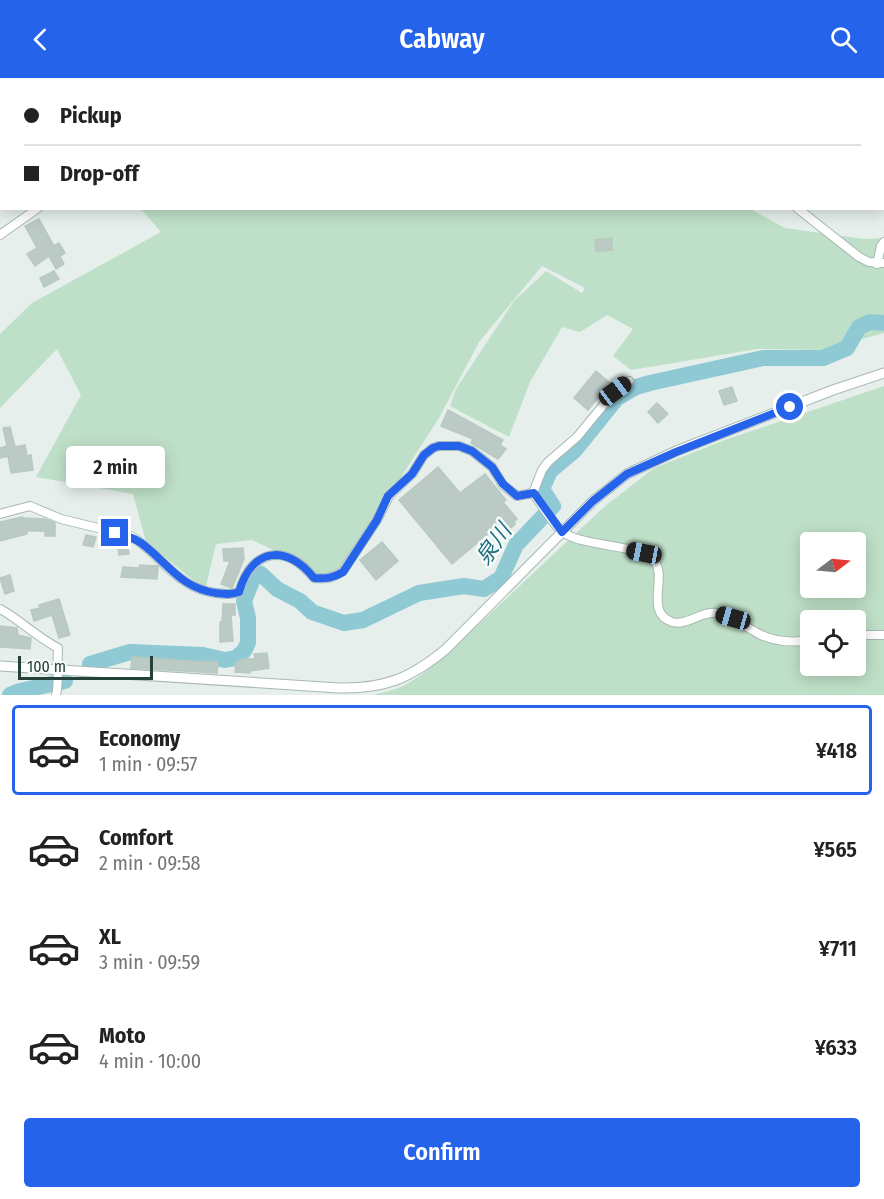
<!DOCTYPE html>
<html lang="en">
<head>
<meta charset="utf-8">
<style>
  :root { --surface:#fff; --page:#f2f2f2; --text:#222; --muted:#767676; --line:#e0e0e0; --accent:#2563eb }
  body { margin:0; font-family:"Fira Sans Condensed","Noto Sans JP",sans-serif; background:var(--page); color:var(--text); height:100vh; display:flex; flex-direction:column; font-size:22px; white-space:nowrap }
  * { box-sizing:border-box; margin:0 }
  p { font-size:20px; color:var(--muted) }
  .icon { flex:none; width:33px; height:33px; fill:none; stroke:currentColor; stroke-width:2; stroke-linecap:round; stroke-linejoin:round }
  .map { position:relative; height:617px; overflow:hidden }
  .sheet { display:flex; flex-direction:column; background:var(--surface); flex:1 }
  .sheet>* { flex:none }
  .guide { position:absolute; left:0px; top:0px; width:885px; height:132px; box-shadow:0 3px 15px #0003; display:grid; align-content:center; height:132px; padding:0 24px; background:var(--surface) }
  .needle { width:39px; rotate:74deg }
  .controls { position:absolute; left:800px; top:454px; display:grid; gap:12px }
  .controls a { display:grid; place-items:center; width:66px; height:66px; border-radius:6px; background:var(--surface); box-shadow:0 3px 15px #0003; font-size:30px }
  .scale { position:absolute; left:18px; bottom:15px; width:135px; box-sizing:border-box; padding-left:6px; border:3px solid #24423a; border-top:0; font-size:16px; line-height:21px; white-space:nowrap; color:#24423a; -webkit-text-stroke:4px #f7fbf9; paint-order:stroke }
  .end { position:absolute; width:27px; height:27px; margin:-14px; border:8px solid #2563eb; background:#fff; box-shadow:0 0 0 3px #fff }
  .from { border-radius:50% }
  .bubble { position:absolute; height:42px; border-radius:6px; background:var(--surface); box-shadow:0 3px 15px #0003; font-size:20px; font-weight:600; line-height:42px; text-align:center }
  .car { position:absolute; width:18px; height:36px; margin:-18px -9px; border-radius:8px; box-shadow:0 0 4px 2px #0007; background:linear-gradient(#222 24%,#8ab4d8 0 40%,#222 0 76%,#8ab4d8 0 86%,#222 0) }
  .guide b { display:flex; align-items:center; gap:21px; height:57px; font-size:22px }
  .guide b+b { border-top:2px solid var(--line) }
  .guide i { width:15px; height:15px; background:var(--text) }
  ul { padding:10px 0 0; list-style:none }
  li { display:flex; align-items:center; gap:18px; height:90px; margin:0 12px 9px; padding:0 12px; border:3px solid transparent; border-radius:6px }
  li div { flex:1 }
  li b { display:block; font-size:22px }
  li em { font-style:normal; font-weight:600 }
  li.active { border-color:var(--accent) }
  li>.icon { width:54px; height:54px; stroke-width:1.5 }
  .primary-button { display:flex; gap:12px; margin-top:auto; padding:12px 24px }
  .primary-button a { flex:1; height:69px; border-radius:6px; background:var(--accent); color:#fff; font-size:24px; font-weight:600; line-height:69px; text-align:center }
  header { display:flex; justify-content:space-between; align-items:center; height:78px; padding:0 24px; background:var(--accent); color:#fff; font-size:27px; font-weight:600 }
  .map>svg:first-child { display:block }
  .green { fill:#bfe0c8; fill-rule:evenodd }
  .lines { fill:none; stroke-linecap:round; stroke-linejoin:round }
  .stream { stroke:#8ec9d4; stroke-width:3 }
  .river { stroke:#8ec9d4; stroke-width:16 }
  .building { fill:#bbcac4; stroke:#b8c9c2; stroke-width:1.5 }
  .minor-casing { stroke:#a8b8b2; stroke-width:10 }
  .tertiary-casing { stroke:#a8b8b2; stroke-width:11 }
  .minor { stroke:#fff; stroke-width:8 }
  .tertiary { stroke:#fff; stroke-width:9 }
  .route { stroke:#2563eb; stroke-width:8 }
  .labels { text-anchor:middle; stroke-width:5; stroke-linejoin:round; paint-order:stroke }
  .water-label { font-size:22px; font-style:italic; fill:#1c6f80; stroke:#f7fbf9 }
</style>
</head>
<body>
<header><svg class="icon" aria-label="back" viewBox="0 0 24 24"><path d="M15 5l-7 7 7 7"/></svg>Cabway<svg class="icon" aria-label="search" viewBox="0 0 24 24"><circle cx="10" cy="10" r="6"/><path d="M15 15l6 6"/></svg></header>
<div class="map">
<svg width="884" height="617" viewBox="0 0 884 617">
  <rect width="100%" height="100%" fill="#e6efeb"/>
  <g class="green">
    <path d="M748 130 785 150 864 161 884 160V255L823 272 757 271 631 292 613 278 633 251 607 237 580 254 562 249 530 304 509 359 450 328 456 311 514 223 546 193 582 215 585 210 542 188 479 264 439 340 338 497 314 500 284 477 252 462 216 466 206 508 203 510 146 464 133 416 36 399 81 317 57 271 0 330V256L32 225 161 154 141 131Z"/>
    <path d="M884 308V617H373C383 614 396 612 405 607 434 592 454 565 479 546L604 429 654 390 725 362ZM810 465H855V510H810ZM810 543H855V588H810Z"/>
  </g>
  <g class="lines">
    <path class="stream" d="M792 0V2"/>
    <g class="river">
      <path d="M90 586 130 574 203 577 225 582 236 580 244 573 248 565V540L244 523 254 498 261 496 277 511 300 523 312 534 344 545 363 542 419 515 464 508 484 511 501 500 516 467 553 428 542 411 550 393 575 372 617 320 636 309 650 305 763 280H823L847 270 859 249 870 244 884 245"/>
      <path d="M10 617 20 613 65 603"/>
    </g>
  </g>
  <g class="building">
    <path d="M39 141 54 168 59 165 65 175 60 178 64 186 56 191 49 178 35 188 27 176 37 170 25 148Z"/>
    <path d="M612 160V172L596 174 595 162Z"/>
    <path d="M54 193 59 201 44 209 40 200Z"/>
    <path d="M596 293 610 305 588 332 574 320Z"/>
    <path d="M732 309 737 323 724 327 719 313Z"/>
    <path d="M657 325 668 336 658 345 648 334Z"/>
    <path d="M448 332 503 362 500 367 506 371 498 381 471 365 473 361 441 348Z"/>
    <path d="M10 349 15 369 25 367 27 378 31 377 33 392 11 395 8 378 0 380V370L7 368 3 350Z"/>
    <path d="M438 389 460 415 485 396 506 422 503 424 517 441 514 444 515 446 508 453 501 445 452 486 399 422Z"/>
    <path d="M22 439 23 440 45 441 55 445V458H45V453H27V456L0 463V444Z"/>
    <path d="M86 457 96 459 93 469 83 467Z"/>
    <path d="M117 461 127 463 129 476 119 477Z"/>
    <path d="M382 464 398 483 376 502 360 482Z"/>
    <path d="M243 470 244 481 232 510 221 506 230 483H224L223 471Z"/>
    <path d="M140 487 158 488 157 501 121 499 123 489 139 490Z"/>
    <path d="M10 497 14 513 5 516 0 500Z"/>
    <path d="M59 521 70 557 59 560 52 537 34 543 31 532 40 530 39 527Z"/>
    <path d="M223 526H235V537H231L233 563 220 564V544H222Z"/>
    <path d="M0 548 17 550 18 557 31 560 30 571 0 569Z"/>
    <path d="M267 575 269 590 250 593V595L235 594 236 585 243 581H255L254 576Z"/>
    <path d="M132 579 205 584V583L218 584 217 595 131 590Z"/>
  </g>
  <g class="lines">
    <g class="minor-casing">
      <g id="minor">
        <path d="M461 0 466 2"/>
        <path d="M540 0V2"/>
        <path d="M797 130 859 179 869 184 884 185"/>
        <path d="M0 157 38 130"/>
        <path d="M877 186 881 168 884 164"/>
        <path d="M533 415C541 425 554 449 564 455 589 470 636 465 654 483 668 498 644 535 672 544 687 548 701 533 716 535 733 539 746 549 761 557 777 564 793 565 810 562"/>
        <path d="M533 415 542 392 548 384 577 359 615 313 629 303"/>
        <path d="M0 436 30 428 61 441 131 458C162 477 176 510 216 515 225 516 230 517 239 514 253 470 286 465 314 500 326 501 333 500 343 493L377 442 389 418 412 396 424 377 433 370 439 368H459L472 373 492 389 503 407 517 418 533 415"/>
        <path d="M0 531C20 542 37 559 58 570 57 581 59 609 56 617"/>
        <path d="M855 557H884"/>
      </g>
    </g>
    <g class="tertiary-casing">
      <path id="tertiary" d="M0 588 339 610C385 611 411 600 446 571L593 423 627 396 676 373 833 312 884 295"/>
    </g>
    <use href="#minor" class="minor"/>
    <use href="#tertiary" class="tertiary"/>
  </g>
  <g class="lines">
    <path class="route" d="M115 455C124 457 133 459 141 465 168 485 180 510 216 515 225 516 230 517 239 514 252 470 286 465 314 500 326 501 333 500 343 494L377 442 388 418 412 396 424 377 433 370 439 368H459L472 373 492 389 503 406 517 418 534 415 562 454 593 423 627 396 676 374 790 329"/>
  </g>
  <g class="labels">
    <g class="water-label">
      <text transform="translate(493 466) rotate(-55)" y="8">泉川</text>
    </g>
  </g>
</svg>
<div class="controls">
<a><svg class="needle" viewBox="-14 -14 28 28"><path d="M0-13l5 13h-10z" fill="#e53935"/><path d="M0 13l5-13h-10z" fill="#767676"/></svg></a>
<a><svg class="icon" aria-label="locate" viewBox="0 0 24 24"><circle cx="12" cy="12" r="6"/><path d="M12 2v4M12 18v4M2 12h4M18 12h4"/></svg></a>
</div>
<div class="scale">100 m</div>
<i class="end from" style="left:790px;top:329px"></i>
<i class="end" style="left:115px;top:455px"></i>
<div class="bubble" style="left:66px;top:368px;width:99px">2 min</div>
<i class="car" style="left:615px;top:313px;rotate:53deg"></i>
<i class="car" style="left:644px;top:475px;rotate:281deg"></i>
<i class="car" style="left:733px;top:540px;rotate:286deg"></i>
<div class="guide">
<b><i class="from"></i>Pickup</b>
<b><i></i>Drop-off</b>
</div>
</div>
<section class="sheet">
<ul>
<li class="active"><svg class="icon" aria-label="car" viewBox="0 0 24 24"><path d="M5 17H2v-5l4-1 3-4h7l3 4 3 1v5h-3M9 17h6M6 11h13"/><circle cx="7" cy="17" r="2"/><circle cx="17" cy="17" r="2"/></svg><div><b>Economy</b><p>1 min · 09:57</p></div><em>¥418</em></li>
<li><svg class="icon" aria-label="car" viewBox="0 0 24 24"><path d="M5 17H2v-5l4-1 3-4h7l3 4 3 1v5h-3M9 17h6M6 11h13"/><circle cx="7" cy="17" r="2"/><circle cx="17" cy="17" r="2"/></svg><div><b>Comfort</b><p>2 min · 09:58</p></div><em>¥565</em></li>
<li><svg class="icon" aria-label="car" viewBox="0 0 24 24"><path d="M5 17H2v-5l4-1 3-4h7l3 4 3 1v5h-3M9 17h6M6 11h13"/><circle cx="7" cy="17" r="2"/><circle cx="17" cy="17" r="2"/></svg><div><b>XL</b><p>3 min · 09:59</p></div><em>¥711</em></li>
<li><svg class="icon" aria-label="car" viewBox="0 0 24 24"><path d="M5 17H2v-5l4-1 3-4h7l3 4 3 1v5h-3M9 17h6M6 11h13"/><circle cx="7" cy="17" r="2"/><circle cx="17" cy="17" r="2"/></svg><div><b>Moto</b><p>4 min · 10:00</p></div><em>¥633</em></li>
</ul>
<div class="primary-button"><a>Confirm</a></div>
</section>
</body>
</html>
